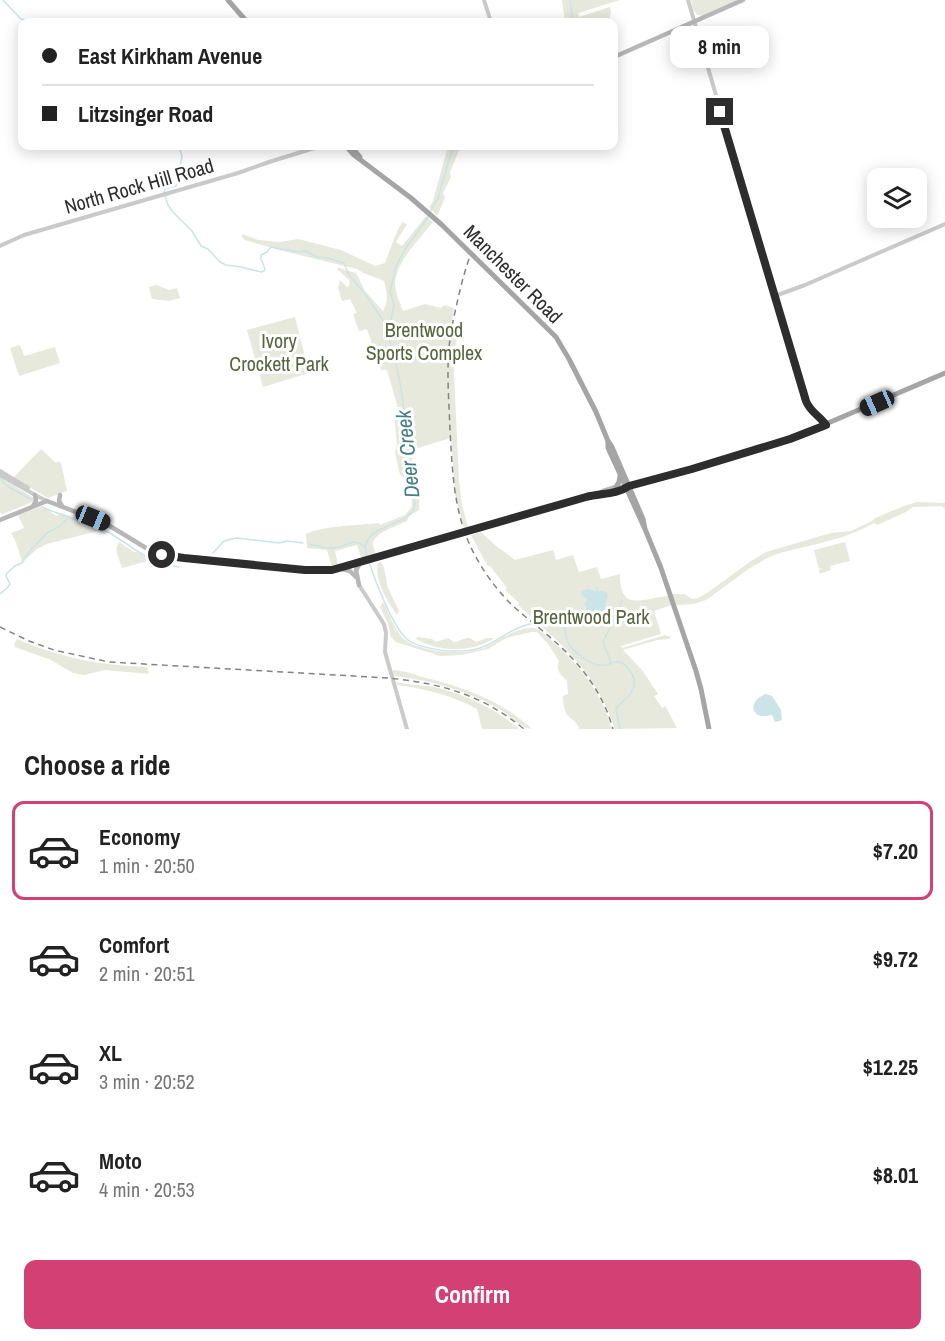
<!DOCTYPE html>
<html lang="en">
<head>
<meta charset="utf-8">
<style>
  :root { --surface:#fff; --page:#f6f6f6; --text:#222; --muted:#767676; --line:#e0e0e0; --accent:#d34073 }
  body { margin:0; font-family:"Archivo Narrow",sans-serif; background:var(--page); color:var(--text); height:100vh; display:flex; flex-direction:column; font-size:22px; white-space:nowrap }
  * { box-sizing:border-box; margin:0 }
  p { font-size:20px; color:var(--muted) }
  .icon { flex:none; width:33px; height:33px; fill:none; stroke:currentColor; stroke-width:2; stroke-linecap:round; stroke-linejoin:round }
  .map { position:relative; height:729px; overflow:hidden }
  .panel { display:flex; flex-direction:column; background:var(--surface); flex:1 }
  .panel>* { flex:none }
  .banner { position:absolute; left:18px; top:18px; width:600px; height:132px; border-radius:12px; box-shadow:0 3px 15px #0003; display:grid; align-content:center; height:132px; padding:0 24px; background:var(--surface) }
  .buttons { position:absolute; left:867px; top:168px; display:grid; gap:12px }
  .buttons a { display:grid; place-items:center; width:60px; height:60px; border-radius:12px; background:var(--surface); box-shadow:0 3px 15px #0003; font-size:30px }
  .end { position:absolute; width:27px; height:27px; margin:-14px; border:8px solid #2d2d2d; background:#fff; box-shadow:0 0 0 3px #fff }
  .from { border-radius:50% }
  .bubble { position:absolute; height:42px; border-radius:12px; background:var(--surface); box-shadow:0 3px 15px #0003; font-size:20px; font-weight:700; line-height:42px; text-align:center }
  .car { position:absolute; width:18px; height:36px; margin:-18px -9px; border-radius:8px; box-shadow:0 0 4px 2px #0007; background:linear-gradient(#222 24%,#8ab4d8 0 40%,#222 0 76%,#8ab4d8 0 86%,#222 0) }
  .banner b { display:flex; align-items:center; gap:21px; height:57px; font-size:22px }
  .banner b+b { border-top:2px solid var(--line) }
  .banner i { width:15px; height:15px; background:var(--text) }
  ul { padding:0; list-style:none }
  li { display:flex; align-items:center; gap:18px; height:99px; margin:0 12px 9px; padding:0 12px; border:3px solid transparent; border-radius:12px }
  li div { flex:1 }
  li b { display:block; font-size:22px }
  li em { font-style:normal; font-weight:700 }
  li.active { border-color:var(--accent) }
  li>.icon { width:54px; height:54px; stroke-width:1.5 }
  h2 { padding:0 24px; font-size:27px; line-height:72px }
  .primary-button { display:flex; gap:12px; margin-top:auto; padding:12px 24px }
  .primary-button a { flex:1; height:69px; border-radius:12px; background:var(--accent); color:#fff; font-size:24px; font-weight:700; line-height:69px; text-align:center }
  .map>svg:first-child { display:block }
  .green { fill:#e7e9dc }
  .water { fill:#cae4e7 }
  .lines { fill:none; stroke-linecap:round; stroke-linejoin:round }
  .stream { stroke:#cae4e7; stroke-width:1.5 }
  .tertiary { stroke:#cacaca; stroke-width:4 }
  .secondary { stroke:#b7b7b7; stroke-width:4.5 }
  .primary { stroke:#a5a5a5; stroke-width:5 }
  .rail { stroke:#828282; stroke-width:1.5; stroke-dasharray:6 4.5; stroke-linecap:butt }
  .route { stroke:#2d2d2d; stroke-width:8 }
  .labels { text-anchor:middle; stroke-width:6; stroke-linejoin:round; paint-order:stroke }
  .street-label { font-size:20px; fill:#2d2d2d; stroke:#fff }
  .park-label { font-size:20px; fill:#5a643f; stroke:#fff }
  .water-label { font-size:21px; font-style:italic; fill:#437f86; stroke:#fff }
</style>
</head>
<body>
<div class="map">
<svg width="945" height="729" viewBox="0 0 945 729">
  <rect width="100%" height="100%" fill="#fff"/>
  <g class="green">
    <path d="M562 0H620L578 13 579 17 610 7 611 12 609 22H565Z"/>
    <path d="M691 0H741L702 16C693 15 693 8 691 0Z"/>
    <path d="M448 146H461L450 172 451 177 443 193 445 198 437 216 429 207 433 201Z"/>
    <path d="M426 216 433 222C419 240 397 260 395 283 395 292 400 303 403 311L425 304 441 308 444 305 454 308 451 326H457L454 374 459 481 462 505 468 527 464 529 455 493 451 438 411 450 415 477 419 478V510L409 516 407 521C399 525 373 533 373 544 373 545 375 552 376 554L361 558 357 545 335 551 338 565 332 567 327 550 307 548 306 534C325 525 358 526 379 523L380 525 405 515 412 507C412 496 411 481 400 475L395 452 397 444 394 415 399 412 387 370H381L367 329 359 331 353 314 357 313 350 299 342 301 338 288 340 280 347 287 350 285 349 280 337 269 339 268 356 273 365 291 383 311C389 301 387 292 384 281 376 277 363 274 357 269L279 250 245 240 241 236 243 234 258 240 280 242 298 239 341 250 375 266 385 263 395 236 402 222 407 224 396 242 402 246Z"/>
    <path d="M157 285 169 290 177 288 180 298 169 301 152 299 149 287Z"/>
    <path d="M295 317 309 373 263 387 247 330Z"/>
    <path d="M20 345 24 356 55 347 60 363 19 376 10 348Z"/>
    <path d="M41 449 56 463 59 461 61 463 67 491 48 498 13 478Z"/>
    <path d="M0 477 37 500 3 514 0 512Z"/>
    <path d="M917 502 945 503V509L942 506 913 507 904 513 877 525 874 523C845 540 809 545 777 554L769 557 750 568 706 600 694 604 676 605 672 594H684L692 599 698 598 707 593 751 561 766 552 831 533 851 531 872 521 875 518 904 506Z"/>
    <path d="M43 506 56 516 62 513C77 519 97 523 107 535L98 531 47 544 37 549 22 562 16 542 11 533 24 528 18 515Z"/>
    <path d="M481 532 495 545 515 560 553 550 556 560 573 555 579 572 597 567 601 579 620 574C620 612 641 599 668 596L671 605 654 611 661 634 621 646 622 648 665 635 671 637 669 639 657 640 623 650 642 670 658 694 654 696 662 708 665 706 666 707 677 728 615 729C595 670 562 645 518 605L519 603 505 590 507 588 490 566 487 565 471 535Z"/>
    <path d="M119 542 134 552H138L159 562 160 565 148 561 122 568 116 550Z"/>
    <path d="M845 542 850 561 830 566 831 570 820 574 819 570 822 568 819 569 814 550Z"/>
    <path d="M381 562 384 568 388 588 399 611 397 615C388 602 374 580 378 563Z"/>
    <path d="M383 602C389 613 394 629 403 638 419 653 467 656 486 647 501 639 515 628 532 628 540 628 545 635 551 640 579 664 602 693 612 729H579C577 722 575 722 569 717 564 712 563 703 563 696L568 694 567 681C561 675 555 670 559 661L548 644 537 632H531L506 638 488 649 461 655 440 656 396 642 391 637 388 624 380 607Z"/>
    <path d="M417 637 432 639 436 642 448 638 454 642C459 642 466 637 470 638 472 639 474 641 476 642L487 638H494L493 639C470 653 439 652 416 639Z"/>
    <path d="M17 639C61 658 99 665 147 667L149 674 105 670 84 675 73 673 51 660 15 647 14 644Z"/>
    <path d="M394 670C404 671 413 674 422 677 462 686 502 701 532 729 522 729 510 716 501 710 466 690 434 681 394 676L393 671Z"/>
    <path d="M396 682C407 685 422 685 434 687 464 694 495 708 519 729H482L477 709C451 695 426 689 397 685Z"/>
  </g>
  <g class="water">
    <path d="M595 586 598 588V591H605L608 594C606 602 604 603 609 611L605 621 601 626 596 625 584 614 587 610 585 604 587 599 582 596 581 592 587 589 596 591 597 589Z"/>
    <path d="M766 694 772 696 781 710 782 719 780 721 775 722 772 715C750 721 747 701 766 694Z"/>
  </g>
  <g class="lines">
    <g class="stream">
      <path d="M3 0 21 19 34 22"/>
      <path d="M570 0 573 22"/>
      <path d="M179 146 182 157 179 170 178 183 176 186 165 189 164 193 168 205 173 212 192 231 201 246 208 249 220 262 226 265 241 267 261 272 264 271 265 269 261 259V255L267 252 271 247 298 252 306 251 317 257 327 258 344 263 349 275 365 294 387 326V330"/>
      <path d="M430 212 438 198 453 146"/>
      <path d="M0 478 7 486 32 500"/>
      <path d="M44 508 110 533 145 556 156 562 179 567"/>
      <path d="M309 544C317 545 325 549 333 548 346 548 352 536 365 547"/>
      <path d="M213 553 224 541 236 538 279 543 287 541 303 543"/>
      <path d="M367 557 365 547C366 543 368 538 372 535 381 525 410 522 414 508 417 496 410 483 409 472 406 445 406 416 401 389 398 369 392 350 387 331L390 325 394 305 390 292 396 266 406 248 428 217"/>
      <path d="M369 562C375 581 393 628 408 640 417 647 442 651 453 651 463 651 475 651 485 646 499 640 511 629 526 625 532 623 538 625 545 624 552 623 556 621 563 624 566 629 565 632 566 637 567 646 580 657 588 661 593 664 600 666 606 665 611 664 614 661 619 662 624 663 628 668 630 671 641 686 629 697 618 706L616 709 620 729"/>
      <path d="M0 594 7 588 10 584 6 576 7 573C13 568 14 565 22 563L29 552 47 533 60 526 69 517"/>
      <path d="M611 663 603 642 620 609 622 600"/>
    </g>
    <g class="tertiary">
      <path d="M484 0 491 22"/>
      <path d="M688 0 806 401 810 408 826 424"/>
      <path d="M0 246 24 235 238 173 269 162 321 146"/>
      <path d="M775 296 805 285 945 224"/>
      <path d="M0 471 28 488"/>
      <path d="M0 475 37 496 47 501"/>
      <path d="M359 585 384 624 386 633 385 652 407 729"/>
    </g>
    <g class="secondary">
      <path d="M614 57 743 0"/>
      <path d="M598 494 604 495 626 488"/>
      <path d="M60 495 59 501 62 506"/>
      <path d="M33 506 36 501 35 495"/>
      <path d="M0 520 47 501 105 523 146 548 162 555 184 558 326 571 339 568 568 503 598 494 603 491 619 486"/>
      <path d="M342 569 350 571 356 577"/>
      <path d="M359 585 356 570 361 562"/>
    </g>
    <g class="primary">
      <path d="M228 0 247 22"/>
      <path d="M346 146 354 155 411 198 442 225 556 337 569 359 596 412 608 441 612 447 643 519 645 529 661 568 696 671 701 689 709 729"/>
      <path d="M351 146 360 157"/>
      <path d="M608 442V448L620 474 644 527"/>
      <path d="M624 485 629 486 692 469 793 438 945 373"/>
      <path d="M616 487 619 482 620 476"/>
    </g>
    <g class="rail">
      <path d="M469 259C463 276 459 294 455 312 453 321 451 330 450 339 446 369 449 400 450 430 452 465 453 499 465 533 474 558 490 582 508 601 522 615 539 627 553 640 581 664 603 693 613 729"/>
      <path d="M0 627 29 641 54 650 109 662 388 678C440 683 483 695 524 729"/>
    </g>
  </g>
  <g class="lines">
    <path class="route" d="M162 555 184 558 305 570H332L586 497C601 493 616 495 629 486L692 469 790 439 826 425C820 416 810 412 806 401L720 112"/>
  </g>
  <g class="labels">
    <g class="street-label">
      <text transform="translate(139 186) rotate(-16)" y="7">North Rock Hill Road</text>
      <text transform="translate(513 274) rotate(45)" y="7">Manchester Road</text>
    </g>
    <g class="park-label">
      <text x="424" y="337">Brentwood<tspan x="424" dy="23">Sports Complex</tspan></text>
      <text x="279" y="348">Ivory<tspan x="279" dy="23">Crockett Park</tspan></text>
      <text x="591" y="624">Brentwood Park</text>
    </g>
    <g class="water-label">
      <text transform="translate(408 454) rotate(-96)" y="7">Deer Creek</text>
    </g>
  </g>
</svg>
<div class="buttons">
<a><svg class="icon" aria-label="layers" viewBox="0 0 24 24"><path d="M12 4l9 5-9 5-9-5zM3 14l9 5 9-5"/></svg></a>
</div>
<i class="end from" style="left:162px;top:555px"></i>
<i class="end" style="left:720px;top:112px"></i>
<div class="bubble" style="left:670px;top:26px;width:99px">8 min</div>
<i class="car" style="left:877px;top:403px;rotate:246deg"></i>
<i class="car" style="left:93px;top:518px;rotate:112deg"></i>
<div class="banner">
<b><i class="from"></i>East Kirkham Avenue</b>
<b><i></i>Litzsinger Road</b>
</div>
</div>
<section class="panel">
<h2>Choose a ride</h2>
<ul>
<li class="active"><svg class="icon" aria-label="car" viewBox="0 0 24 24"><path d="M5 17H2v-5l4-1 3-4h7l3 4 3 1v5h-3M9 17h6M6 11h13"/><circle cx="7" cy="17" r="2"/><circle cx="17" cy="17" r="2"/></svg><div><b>Economy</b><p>1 min · 20:50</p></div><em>$7.20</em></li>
<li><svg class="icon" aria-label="car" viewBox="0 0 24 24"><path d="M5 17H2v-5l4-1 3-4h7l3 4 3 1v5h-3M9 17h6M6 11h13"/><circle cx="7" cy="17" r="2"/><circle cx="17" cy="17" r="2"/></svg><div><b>Comfort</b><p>2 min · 20:51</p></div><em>$9.72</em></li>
<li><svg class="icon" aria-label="car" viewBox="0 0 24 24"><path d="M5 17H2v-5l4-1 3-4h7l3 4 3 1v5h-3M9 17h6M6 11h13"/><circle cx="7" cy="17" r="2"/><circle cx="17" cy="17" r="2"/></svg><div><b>XL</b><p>3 min · 20:52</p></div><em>$12.25</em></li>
<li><svg class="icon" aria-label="car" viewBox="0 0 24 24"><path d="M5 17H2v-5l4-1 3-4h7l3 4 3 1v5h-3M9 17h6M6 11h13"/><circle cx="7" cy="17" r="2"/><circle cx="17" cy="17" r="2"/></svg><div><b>Moto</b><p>4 min · 20:53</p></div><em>$8.01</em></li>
</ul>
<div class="primary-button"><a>Confirm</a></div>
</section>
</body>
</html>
